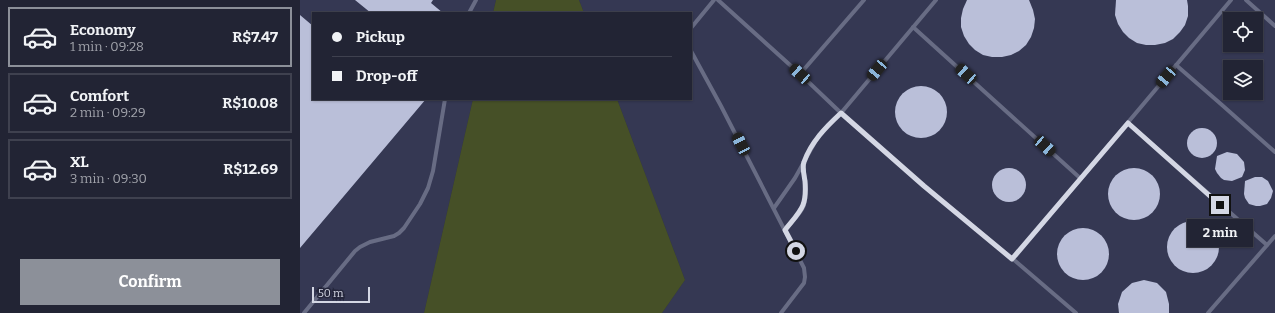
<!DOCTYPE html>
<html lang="en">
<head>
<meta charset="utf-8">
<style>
  :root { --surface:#222434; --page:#2a2c3c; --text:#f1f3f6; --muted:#a2a4ac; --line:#3f414f; --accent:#8c9099 }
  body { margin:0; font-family:Bitter,serif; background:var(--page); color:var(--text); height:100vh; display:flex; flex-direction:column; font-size:15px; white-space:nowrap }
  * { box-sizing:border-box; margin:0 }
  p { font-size:13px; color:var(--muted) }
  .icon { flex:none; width:22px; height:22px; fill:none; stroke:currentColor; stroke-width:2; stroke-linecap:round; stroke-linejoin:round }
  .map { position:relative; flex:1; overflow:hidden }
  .sheet { display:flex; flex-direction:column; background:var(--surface); width:300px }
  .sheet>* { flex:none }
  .hud { position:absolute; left:12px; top:12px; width:380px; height:88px; border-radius:0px; box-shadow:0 1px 3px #0004,0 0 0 1px var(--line); display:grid; align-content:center; height:88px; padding:0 20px; background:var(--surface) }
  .fabs { position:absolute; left:923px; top:12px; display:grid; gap:8px }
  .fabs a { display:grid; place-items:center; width:40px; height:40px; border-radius:0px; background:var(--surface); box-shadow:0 1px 3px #0004,0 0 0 1px var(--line); font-size:20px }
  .scale { position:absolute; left:12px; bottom:10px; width:58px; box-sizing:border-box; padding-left:4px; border:2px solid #d4d7e4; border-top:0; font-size:11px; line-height:14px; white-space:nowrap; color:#d4d7e4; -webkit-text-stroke:3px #24263b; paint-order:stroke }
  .end { position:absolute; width:18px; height:18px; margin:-9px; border:5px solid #d4d7e4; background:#111; box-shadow:0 0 0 2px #111 }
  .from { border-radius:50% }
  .bubble { position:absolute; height:28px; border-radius:0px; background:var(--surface); box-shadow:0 1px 3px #0004,0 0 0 1px var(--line); font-size:13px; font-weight:700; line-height:28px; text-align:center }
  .car { position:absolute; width:12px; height:24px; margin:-12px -6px; border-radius:5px; box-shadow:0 0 3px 1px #0007; background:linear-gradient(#222 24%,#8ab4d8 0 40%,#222 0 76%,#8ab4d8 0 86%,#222 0) }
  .hud b { display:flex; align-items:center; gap:14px; height:38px; font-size:15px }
  .hud b+b { border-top:1px solid var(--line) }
  .hud i { width:10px; height:10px; background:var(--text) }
  ul { padding:7px 0 0; list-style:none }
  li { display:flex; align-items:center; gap:12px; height:60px; margin:0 8px 6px; padding:0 12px; border:2px solid var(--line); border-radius:0px }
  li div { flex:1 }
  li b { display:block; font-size:15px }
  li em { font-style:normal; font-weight:700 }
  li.selected { border-color:var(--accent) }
  li>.icon { width:36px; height:36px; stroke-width:1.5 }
  .cta { display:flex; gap:8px; margin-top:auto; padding:8px 20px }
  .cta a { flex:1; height:46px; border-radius:0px; background:var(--accent); color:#fff; font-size:16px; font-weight:700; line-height:46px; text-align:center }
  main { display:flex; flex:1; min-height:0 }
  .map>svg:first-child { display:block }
  .built { fill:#353853; fill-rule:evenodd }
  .green { fill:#465027 }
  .building { fill:#babfd9 }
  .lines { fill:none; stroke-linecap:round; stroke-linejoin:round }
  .service { stroke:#686c84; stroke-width:4 }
  .route { stroke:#d4d7e4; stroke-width:5 }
</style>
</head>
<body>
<main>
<section class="sheet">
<ul>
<li class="selected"><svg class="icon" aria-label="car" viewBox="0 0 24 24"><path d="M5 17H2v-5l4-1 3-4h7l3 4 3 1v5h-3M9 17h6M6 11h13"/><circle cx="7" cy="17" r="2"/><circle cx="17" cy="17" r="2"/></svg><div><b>Economy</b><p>1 min · 09:28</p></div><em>R$7.47</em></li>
<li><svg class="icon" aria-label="car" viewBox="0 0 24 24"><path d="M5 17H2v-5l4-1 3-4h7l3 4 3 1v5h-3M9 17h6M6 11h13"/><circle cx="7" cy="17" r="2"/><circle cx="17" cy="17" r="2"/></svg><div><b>Comfort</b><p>2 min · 09:29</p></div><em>R$10.08</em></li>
<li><svg class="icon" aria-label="car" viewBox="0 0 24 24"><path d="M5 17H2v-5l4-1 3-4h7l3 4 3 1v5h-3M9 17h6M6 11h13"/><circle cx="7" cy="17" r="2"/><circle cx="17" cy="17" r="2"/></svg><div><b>XL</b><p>3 min · 09:30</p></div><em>R$12.69</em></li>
</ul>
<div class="cta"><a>Confirm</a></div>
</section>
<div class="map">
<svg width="975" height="313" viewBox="0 0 975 313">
  <rect width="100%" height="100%" fill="#2d3045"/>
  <g class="built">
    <path d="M0 0H196L193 13H13V99H173L124 313H0Z"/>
    <path d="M279 0H975V313H362L385 280 317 99H391V13H284ZM930 19H956V45H930ZM930 67H956V93H930Z"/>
  </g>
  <g class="green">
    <path d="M196 0H279L284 13H193Z"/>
    <path d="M173 99H317L385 280 362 313H124Z"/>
  </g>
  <g class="building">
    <path d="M55 0H133L131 3 143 13H71Z"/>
    <path d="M667 0H729L733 10 735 19 734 28 731 37 726 45 719 51 711 55 702 57H692L683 55 675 50 669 44 664 36 661 27V18L663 9Z"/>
    <path d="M816 0H887L888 6V16L885 25 880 32 873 39 865 43 855 45H846L837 43 829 38 823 32 818 24 815 15Z"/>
    <path d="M0 15 13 26V99H126L0 248Z"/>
    <circle cx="621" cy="112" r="26"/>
    <circle cx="902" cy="143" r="15"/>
    <path d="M927 152 937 154 944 162 945 170 942 177 932 181 924 180 921 178 917 173 915 169 917 156Z"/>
    <circle cx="709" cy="185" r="17"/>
    <circle cx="834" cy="194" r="26"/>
    <path d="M955 177H962L968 181 973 191 971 198 967 204 960 206H956L949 204 945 198 944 194 945 181Z"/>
    <circle cx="893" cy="247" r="26"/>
    <circle cx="783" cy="254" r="26"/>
    <path d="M844 280 857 283 866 292 869 304V313H819L818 304 822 292 832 283Z"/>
  </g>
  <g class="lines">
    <g class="service">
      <path d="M418 0 500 74 541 113 624 186 713 259 776 313"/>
      <path d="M946 0 975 26"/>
      <path d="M169 13 176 0"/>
      <path d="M613 27 780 178"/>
      <path d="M391 28 414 0"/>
      <path d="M391 51 421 106 504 268 505 277 504 283 481 313"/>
      <path d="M876 65 922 105 975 152"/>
      <path d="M500 74 564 0"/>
      <path d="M828 123 967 245"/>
      <path d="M474 208 495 178 519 135 528 125 541 113 636 0"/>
      <path d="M485 230C491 222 501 214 504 205 508 192 504 177 503 164"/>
      <path d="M713 259 931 0"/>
      <path d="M4 313 55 251 60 247 70 242 94 236 99 233 104 228 120 204 128 188 133 171 145 99"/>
      <path d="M908 313 975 236"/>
    </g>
  </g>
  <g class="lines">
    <path class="route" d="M496 251 485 230C501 210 507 207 505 181 504 175 502 167 504 162 511 142 526 127 541 113L624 186 712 259 828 123 920 205"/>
  </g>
</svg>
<div class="fabs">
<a><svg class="icon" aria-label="locate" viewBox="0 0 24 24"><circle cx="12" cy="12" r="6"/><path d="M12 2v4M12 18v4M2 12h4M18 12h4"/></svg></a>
<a><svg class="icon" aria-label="layers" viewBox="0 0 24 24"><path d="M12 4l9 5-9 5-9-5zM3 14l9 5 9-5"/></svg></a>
</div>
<div class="scale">50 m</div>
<i class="end from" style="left:496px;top:251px"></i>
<i class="end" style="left:920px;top:205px"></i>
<div class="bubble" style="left:887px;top:219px;width:66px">2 min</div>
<i class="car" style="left:577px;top:70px;rotate:220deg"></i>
<i class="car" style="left:500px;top:74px;rotate:312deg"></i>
<i class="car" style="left:666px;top:74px;rotate:312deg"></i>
<i class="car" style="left:866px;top:77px;rotate:220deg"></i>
<i class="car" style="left:441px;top:144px;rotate:333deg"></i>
<i class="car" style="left:745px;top:146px;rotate:132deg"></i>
<div class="hud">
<b><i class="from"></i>Pickup</b>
<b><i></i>Drop-off</b>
</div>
</div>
</main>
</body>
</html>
